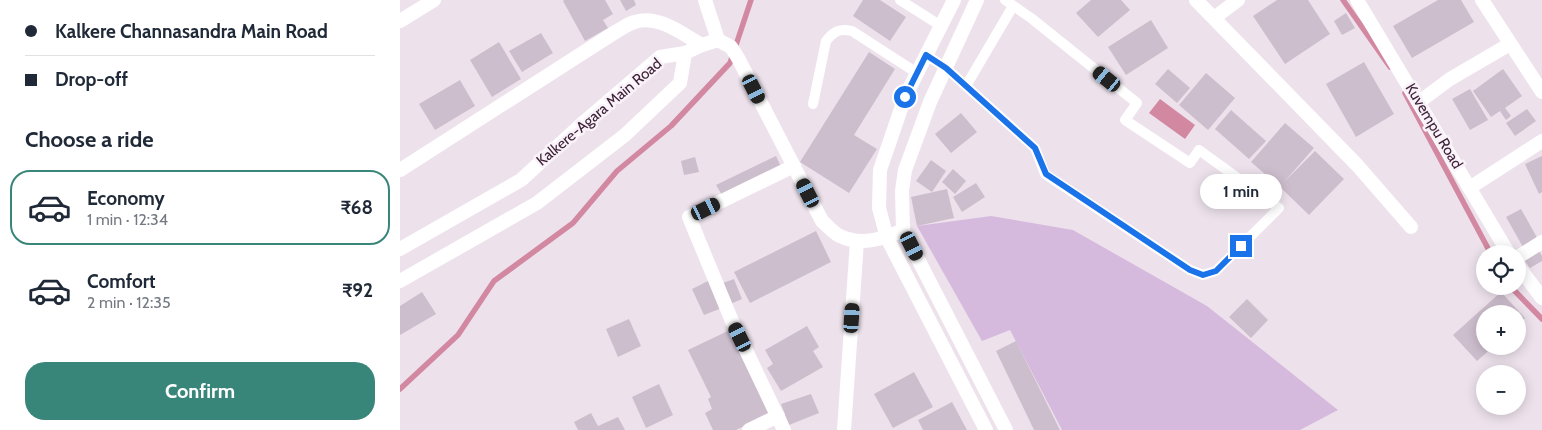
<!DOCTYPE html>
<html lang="en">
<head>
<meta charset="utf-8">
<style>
  :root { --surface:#fff; --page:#f6f6f7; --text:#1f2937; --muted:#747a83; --line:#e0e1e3; --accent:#38857a }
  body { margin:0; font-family:Cabin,sans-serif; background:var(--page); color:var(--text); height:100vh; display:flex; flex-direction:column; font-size:19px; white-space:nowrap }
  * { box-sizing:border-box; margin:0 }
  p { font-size:16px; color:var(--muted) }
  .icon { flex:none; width:28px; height:28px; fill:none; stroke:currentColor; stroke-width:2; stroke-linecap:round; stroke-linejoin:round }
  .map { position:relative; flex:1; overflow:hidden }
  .sheet { display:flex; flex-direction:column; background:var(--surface); width:400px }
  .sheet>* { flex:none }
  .banner { display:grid; align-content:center; height:110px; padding:0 25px; background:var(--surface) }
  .tools { position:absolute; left:1076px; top:245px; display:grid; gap:10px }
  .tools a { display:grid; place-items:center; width:50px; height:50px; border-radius:50%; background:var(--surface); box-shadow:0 2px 12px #0003; font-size:25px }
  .end { position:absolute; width:22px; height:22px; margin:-11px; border:6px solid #1a73e8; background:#fff; box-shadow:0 0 0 2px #fff }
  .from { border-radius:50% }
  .bubble { position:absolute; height:35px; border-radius:18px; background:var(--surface); box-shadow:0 2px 12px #0003; font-size:16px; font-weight:800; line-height:35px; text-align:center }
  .car { position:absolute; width:15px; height:30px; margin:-15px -8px; border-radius:6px; box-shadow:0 0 4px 1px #0007; background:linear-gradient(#222 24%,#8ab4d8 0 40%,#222 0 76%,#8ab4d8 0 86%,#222 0) }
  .banner b { display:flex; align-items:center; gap:18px; height:48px; font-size:19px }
  .banner b+b { border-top:1px solid var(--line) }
  .banner i { width:12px; height:12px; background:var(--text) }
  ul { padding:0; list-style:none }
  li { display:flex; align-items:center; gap:15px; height:75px; margin:0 10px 8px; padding:0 15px; border:2px solid transparent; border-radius:20px }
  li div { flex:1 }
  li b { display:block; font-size:19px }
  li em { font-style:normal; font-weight:800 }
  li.selected { border-color:var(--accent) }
  li>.icon { width:45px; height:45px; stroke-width:1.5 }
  h2 { padding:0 25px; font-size:22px; line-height:60px }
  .cta { display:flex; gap:10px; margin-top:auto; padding:10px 25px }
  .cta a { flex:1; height:58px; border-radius:20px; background:var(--accent); color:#fff; font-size:20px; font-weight:800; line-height:58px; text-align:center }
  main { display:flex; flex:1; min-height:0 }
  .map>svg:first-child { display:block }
  .green { fill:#d6bade }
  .water { fill:#d388a2 }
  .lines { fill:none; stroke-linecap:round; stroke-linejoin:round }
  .stream { stroke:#d388a2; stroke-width:5.5 }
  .building { fill:#cdbecd }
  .service { stroke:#fff; stroke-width:10 }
  .minor { stroke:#fff; stroke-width:14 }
  .tertiary { stroke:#fff; stroke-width:14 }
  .secondary { stroke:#fff; stroke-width:14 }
  .route { stroke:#1a73e8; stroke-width:6 }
  .labels { text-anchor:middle; stroke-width:5; stroke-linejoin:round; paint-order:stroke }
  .street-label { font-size:15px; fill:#3e2138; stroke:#f9f3f9 }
</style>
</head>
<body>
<main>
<section class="sheet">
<div class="banner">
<b><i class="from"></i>Kalkere Channasandra Main Road</b>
<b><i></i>Drop-off</b>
</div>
<h2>Choose a ride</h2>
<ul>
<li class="selected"><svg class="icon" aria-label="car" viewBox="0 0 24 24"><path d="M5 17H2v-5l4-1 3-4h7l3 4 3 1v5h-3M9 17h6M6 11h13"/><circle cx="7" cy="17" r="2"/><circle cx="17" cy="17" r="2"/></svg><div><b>Economy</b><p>1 min · 12:34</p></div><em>₹68</em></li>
<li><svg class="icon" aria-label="car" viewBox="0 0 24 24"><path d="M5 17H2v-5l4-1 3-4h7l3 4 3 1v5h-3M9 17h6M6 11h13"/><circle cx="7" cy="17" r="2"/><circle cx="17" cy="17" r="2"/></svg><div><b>Comfort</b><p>2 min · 12:35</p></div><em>₹92</em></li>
</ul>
<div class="cta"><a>Confirm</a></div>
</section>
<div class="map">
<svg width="1142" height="430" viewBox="0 0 1142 430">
  <rect width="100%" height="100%" fill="#ede2ec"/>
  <path class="green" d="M591 216 673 230 807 306 938 410 900 430H662L610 330 582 341 517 226Z"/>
  <path class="water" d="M760 99 795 125 785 139 749 113Z"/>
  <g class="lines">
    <g class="stream">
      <path d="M943 0 990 67"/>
      <path d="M1005 93 1091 254"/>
      <path d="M1110 286 1142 319"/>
      <path d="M0 389 58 335 94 281 173 223 217 171 271 126 330 63 351 0"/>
    </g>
  </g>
  <g class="building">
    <path d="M164 0H205L213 14 203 20 208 28 185 41 163 1Z"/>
    <path d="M220 0H234L236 5 226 11Z"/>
    <path d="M463 0H480L506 17 490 41 453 16Z"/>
    <path d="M691 0H721L730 10 698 37 676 13Z"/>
    <path d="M877 0H908L930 34 885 64 853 16Z"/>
    <path d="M1038 0H1061L1074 22 1012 58 993 26Z"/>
    <path d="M946 13 955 28 942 35 934 21Z"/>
    <path d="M751 20 768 48 726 75 708 47Z"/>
    <path d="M141 33 153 53 122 72 109 51Z"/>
    <path d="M99 42 121 79 92 97 70 60Z"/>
    <path d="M469 52 495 69 454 135 477 149 449 193 400 162Z"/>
    <path d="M964 62 994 114 956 137 926 84Z"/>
    <path d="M768 69 790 88 777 103 755 84Z"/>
    <path d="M1103 69 1122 96 1105 108 1111 116 1106 120 1100 111 1091 117 1073 91Z"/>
    <path d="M806 73 835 98 808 130 779 105Z"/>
    <path d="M60 80 75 106 35 130 19 104Z"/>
    <path d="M1070 89 1088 120 1070 130 1052 99Z"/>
    <path d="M1127 109 1136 121 1115 136 1106 123Z"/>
    <path d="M831 110 866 141 849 159 815 129Z"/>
    <path d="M561 113 577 132 551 153 535 134Z"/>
    <path d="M885 123 914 148 884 182 915 151 944 179 909 215 880 187 851 162Z"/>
    <path d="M376 156 381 167 322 195 316 185Z"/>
    <path d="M1142 156V192L1139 194 1125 164Z"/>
    <path d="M295 157 299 172 284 175 281 161Z"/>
    <path d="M531 160 546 171 532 192 516 181Z"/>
    <path d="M553 169 566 181 555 194 542 182Z"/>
    <path d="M576 183 585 197 562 212 553 197Z"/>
    <path d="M547 189 554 218 517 226 511 197Z"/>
    <path d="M1121 209 1139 241 1124 249 1106 217Z"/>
    <path d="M416 231 431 262 350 303 334 272Z"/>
    <path d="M1138 249 1142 256V261L1130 268 1123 258Z"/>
    <path d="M334 279 342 299 328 305 320 284Z"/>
    <path d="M310 280 322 308 304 315 292 289Z"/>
    <path d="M22 292 36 314 0 335V306Z"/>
    <path d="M1101 292 1125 318 1118 325V314H1085V346H1094L1077 361 1053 335Z"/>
    <path d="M847 299 868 320 851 338 829 317Z"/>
    <path d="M229 319 241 346 218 357 206 329Z"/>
    <path d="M407 326 419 347 413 351 423 367 381 391 367 368 373 364 365 350Z"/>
    <path d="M332 329 372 413 336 430H313L305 413 312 409 308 399 311 397 288 350Z"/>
    <path d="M616 341 660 430H634L596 351Z"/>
    <path d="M514 372 533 407 493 428 474 394Z"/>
    <path d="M259 384 273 415 246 428 232 397Z"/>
    <path d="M411 394 419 413 389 425 381 404Z"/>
    <path d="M552 402 567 430H523L518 420Z"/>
    <path d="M191 413 198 426 218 417 225 430H178L174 422Z"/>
  </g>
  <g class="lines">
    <g class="service">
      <path d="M500 0 541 26"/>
      <path d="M526 55 546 68 635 148 645 174 790 270 803 275 816 271 879 208 799 150 790 163 725 120 737 103 631 18 605 0"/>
      <path d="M566 86 613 6"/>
      <path d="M413 104 426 41C434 31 440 28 452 31L517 73"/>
    </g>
    <g class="minor">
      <path d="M305 0 318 40"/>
      <path d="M796 0 957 165 1011 227"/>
      <path d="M957 0 1109 254"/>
      <path d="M1082 0 1142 92"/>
      <path d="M814 18 838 0"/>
      <path d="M0 21 34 0"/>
      <path d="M1019 102 1050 79 1110 44"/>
      <path d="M0 170 217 31C223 28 229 23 235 22 258 14 282 34 302 45"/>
      <path d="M1071 187 1142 141"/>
      <path d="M1118 257 1142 242"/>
      <path d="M1118 266 1142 298"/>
      <path d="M349 430 378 416"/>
      <path d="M384 430 332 321 289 217 394 166"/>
      <path d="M444 430 457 241"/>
    </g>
    <g class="tertiary">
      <path d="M0 249 121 180 184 122 260 57 285 53 302 45 318 40 331 47 338 58 422 221C427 225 433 233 440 236 460 246 485 239 503 230"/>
      <path d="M0 281 137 203 225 135 280 83 285 53"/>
    </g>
    <g class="secondary">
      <path d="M554 0 505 97 480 170 479 208 487 238 586 430"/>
      <path d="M577 0 530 102 505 170 502 191 503 230 606 430"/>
    </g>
  </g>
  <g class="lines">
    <path class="route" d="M505 97 526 55 546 68 635 148 646 174 790 270 803 275 816 271 841 246"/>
  </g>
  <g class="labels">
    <g class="street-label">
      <text transform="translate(199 112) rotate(-40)" y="5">Kalkere-Agara Main Road</text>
      <text transform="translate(1034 126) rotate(59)" y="5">Kuvempu Road</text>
    </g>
  </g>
</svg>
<div class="tools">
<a><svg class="icon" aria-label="locate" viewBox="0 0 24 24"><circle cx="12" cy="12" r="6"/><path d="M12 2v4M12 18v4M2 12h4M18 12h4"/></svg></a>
<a>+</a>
<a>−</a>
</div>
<i class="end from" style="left:505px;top:97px"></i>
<i class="end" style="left:841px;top:246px"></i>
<div class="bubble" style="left:800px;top:174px;width:82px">1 min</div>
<i class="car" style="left:707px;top:79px;rotate:309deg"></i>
<i class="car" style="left:354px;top:89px;rotate:153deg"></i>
<i class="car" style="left:408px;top:193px;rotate:333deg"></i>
<i class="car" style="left:306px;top:209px;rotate:64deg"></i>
<i class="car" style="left:512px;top:246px;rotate:153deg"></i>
<i class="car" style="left:452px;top:318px;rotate:4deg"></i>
<i class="car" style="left:340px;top:337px;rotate:334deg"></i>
</div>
</main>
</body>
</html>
